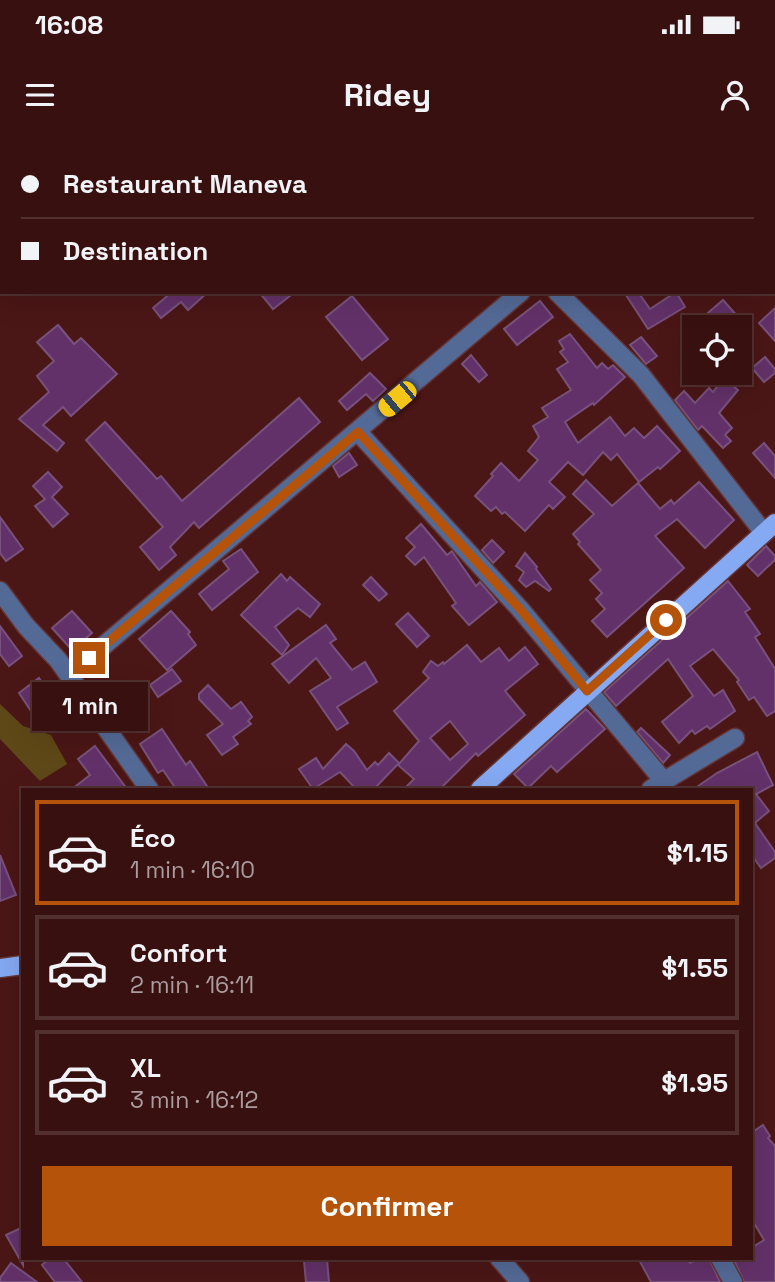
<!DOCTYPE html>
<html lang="fr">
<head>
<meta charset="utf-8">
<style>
  :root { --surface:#381010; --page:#3f1919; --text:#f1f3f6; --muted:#ab9d9f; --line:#523030; --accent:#b45309 }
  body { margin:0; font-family:"Space Grotesk",sans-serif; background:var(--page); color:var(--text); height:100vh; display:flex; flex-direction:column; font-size:26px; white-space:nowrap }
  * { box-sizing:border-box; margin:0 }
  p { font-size:23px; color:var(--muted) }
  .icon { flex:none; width:38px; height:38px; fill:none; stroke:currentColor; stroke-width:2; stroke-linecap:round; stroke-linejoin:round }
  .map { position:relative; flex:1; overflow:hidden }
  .panel { position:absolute; left:21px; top:648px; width:732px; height:472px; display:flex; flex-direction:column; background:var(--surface); border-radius:0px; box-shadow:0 7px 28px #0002,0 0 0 2px var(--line) }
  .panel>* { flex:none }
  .banner { position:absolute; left:0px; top:0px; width:775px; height:154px; box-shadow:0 7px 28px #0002,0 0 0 2px var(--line); display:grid; align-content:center; height:154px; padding:0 21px; background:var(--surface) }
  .buttons { position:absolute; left:682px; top:175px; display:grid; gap:14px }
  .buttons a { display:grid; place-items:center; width:70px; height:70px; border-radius:0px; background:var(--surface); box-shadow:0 7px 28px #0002,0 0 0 2px var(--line); font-size:35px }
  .end { position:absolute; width:32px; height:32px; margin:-16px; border:9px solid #b45309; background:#fff; box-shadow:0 0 0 4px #fff }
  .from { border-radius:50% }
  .bubble { position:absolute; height:49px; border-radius:0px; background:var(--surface); box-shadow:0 7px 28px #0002,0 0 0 2px var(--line); font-size:23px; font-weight:800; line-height:49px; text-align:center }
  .car { position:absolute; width:21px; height:42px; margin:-21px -10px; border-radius:9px; box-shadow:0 0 5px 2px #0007; background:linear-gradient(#f5c518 24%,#345 0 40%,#f5c518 0 76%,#345 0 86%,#f5c518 0) }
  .banner b { display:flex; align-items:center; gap:24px; height:66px; font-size:26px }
  .banner b+b { border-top:2px solid var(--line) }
  .banner i { width:18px; height:18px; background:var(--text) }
  ul { padding:12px 0 0; list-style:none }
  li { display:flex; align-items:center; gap:21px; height:105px; margin:0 14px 10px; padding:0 7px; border:4px solid var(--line); border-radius:0px }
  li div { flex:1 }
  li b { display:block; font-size:26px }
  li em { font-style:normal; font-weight:800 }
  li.active { border-color:var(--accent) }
  li>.icon { width:63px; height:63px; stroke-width:1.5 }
  .button { display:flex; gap:14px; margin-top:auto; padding:14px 21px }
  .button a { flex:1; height:80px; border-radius:0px; background:var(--accent); color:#fff; font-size:28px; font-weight:800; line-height:80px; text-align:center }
  .status { display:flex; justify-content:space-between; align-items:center; height:49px; padding:0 35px; background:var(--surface); direction:ltr }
  .status svg { height:19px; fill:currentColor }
  header { display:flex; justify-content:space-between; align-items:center; height:91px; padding:0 21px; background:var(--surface); font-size:32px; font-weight:800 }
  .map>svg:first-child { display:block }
  .green { fill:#5f4817 }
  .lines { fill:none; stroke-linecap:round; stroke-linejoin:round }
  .stream { stroke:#0b1a1c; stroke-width:4.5 }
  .building { fill:#633169; stroke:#78517c; stroke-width:2; fill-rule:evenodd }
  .minor-casing { stroke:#643333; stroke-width:21 }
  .major-casing { stroke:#643333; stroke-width:21 }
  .minor { stroke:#546a96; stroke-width:18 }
  .major { stroke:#85a9f2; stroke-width:18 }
  .route { stroke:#b45309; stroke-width:9 }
</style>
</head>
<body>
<div class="status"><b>16:08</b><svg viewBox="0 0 49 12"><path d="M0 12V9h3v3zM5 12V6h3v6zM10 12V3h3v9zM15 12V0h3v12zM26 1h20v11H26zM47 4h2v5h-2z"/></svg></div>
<header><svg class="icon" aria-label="menu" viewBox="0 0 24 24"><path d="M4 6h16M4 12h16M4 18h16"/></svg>Ridey<svg class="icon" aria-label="person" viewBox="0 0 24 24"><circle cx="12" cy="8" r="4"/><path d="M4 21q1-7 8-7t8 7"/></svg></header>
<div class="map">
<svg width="775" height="1142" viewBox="0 0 775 1142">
  <rect width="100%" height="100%" fill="#4b1616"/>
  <path class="green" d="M0 564 23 586 51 595 67 624 40 641 0 599Z"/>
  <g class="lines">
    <g class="stream">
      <path d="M135 2 138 0"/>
      <path d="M0 139 2 137"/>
    </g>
  </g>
  <g class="building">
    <path d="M172 152H208L188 170 181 162 161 178 153 168Z"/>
    <path d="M259 152H295L273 169Z"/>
    <path d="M624 152H638L650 169 676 152 685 167 648 189Z"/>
    <path d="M352 156 388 199 362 220 326 177Z"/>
    <path d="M723 160 747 187H710L702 178Z"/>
    <path d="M540 161 553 177 517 205 504 189Z"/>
    <path d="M775 168V201L759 183Z"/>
    <path d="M58 185 74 204 81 198 117 234 71 276 63 267 43 285 64 303 57 311 19 279 49 252 37 236 54 221 37 202Z"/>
    <path d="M570 194 597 228 602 223 608 229 613 225 625 237 594 265 593 263 565 282 578 303 610 277 625 296 634 288 644 298 657 286 680 311 660 329 658 327 639 342 617 314 611 320 603 312 583 335 568 322 549 342 565 357 553 369 549 365 525 391 505 372 502 374 496 367 491 371 475 356 493 336 491 334 501 323 519 341 538 320 528 311 539 297 533 286 548 277 542 268 571 250 557 229 568 222 560 212 564 209 559 201Z"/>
    <path d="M641 197 657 216 646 224 630 205Z"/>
    <path d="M471 215 487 235 479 242 462 224Z"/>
    <path d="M765 217 775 229V233L764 242 752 228Z"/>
    <path d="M370 233 386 249 373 261 366 254 347 270 339 261Z"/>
    <path d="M724 238 738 250 719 273 732 288 725 295 731 301 723 308 702 286 698 290 675 260 684 251 695 263 709 248 713 252Z"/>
    <path d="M299 258 320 282 199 388 194 382 170 407 176 415 159 430 140 407 163 387 86 300 105 282 157 339 161 336 182 361Z"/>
    <path d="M764 303 775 316V338L753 313Z"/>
    <path d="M349 313 357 325 339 337 333 326Z"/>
    <path d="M48 332 62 347 52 357 68 374 53 387 35 366 45 359 33 346Z"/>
    <path d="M586 340 612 366 638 343 660 369 671 360 674 364 699 342 734 380 705 408 677 379 655 396 684 428 607 497 592 481 605 469 596 459 602 453 590 440 601 430 578 404 580 402 573 394 594 374 573 354Z"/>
    <path d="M0 377 23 409 6 421 0 413Z"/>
    <path d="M421 384 447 415 452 411 453 413 476 446 480 442 497 462 469 485 452 466 456 463 424 417 415 425 406 416 415 407 406 398Z"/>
    <path d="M492 400 504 412 493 423 482 410Z"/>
    <path d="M766 406 775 416V420L758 436 747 425Z"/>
    <path d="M241 409 258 432 212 470 199 454 229 429 223 421Z"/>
    <path d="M525 413 537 427 536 429 551 449 549 451 535 441 526 447 519 440 524 432 516 426Z"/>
    <path d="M281 434 287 441 290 437 320 464 310 477 298 468 275 487 289 505 282 515 241 475Z"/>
    <path d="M371 437 387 454 379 461 363 445Z"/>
    <path d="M728 441 750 469 745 472 760 494 755 497 775 529V571L767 576 754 557 749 560 737 542 739 540 713 509 690 526 714 556 723 550 735 571 710 589 707 586 695 594 692 590 679 603 662 582 693 556 668 519 616 566 604 552Z"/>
    <path d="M72 471 92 493 72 510 52 488Z"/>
    <path d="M171 471 190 492 188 494 196 505 167 530 139 499Z"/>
    <path d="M408 473 429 496 417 507 396 484Z"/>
    <path d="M326 485 336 499 330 503 352 530 365 522 377 542 337 567 348 583 337 590 310 551 331 538 316 518 289 543 272 524Z"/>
    <path d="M0 486 22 516 9 526 0 514Z"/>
    <path d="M467 505 481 522 499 508 509 521 525 507 538 524 505 551 525 575 478 616 476 613 440 649H404L414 639 398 625 419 601 394 571 429 538 423 532 431 521 438 526 443 522 444 524ZM450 581 468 604 450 620 430 598Z"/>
    <path d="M172 529 181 541 158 557 150 545Z"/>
    <path d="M39 538 56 561 59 559 76 579 65 589 41 564 31 571 19 553Z"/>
    <path d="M208 545 231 569 241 562 252 577 248 581 251 584 233 597 238 604 222 615 207 595 223 584 199 559V554Z"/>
    <path d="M586 569 605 589 557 632 551 626 528 648 514 634Z"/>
    <path d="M641 588 670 615 663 623 637 592Z"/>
    <path d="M162 589 186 625 190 621 209 649H176L163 630 158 633 140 604Z"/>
    <path d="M346 604 354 611 367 630 375 622 378 625 389 613 399 623 374 649H356L340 632 313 649 299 629 316 618 323 629Z"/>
    <path d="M95 606 127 649H72L90 635 78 619Z"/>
    <path d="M757 612 773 645 756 654 769 671 755 683 775 712V718L761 728 751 714V649H694L717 633Z"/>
    <path d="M0 715 16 755 0 761Z"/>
    <path d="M763 985 770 996 768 998 775 1006V1142H744L733 1118H751V1108L764 1100 751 1078V993Z"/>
    <path d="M23 1087V1125L6 1095Z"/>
    <path d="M50 1118H63L82 1142H55L42 1125Z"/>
    <path d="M638 1118H687L690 1123 700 1118H709L720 1142H651Z"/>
    <path d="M327 1119 329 1142H306L304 1121Z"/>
    <path d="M11 1123 37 1142H0V1138Z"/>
  </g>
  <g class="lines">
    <g class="minor-casing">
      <g id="minor">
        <path d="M672 0 674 2"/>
        <path d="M694 2 696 0"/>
        <path d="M774 111 775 113"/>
        <path d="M557 152 641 235 764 393"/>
        <path d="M358 292 520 469 663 640"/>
        <path d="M0 451 26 486 58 520 149 649"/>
        <path d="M69 535 521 152"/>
        <path d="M651 649 735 598"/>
        <path d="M499 1118 520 1142"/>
        <path d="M720 1118 733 1142"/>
      </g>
    </g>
    <g class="major-casing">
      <g id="major">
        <path d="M480 649 775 383"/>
        <path d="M0 828 23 825"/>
      </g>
    </g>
    <use href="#minor" class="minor"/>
    <use href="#major" class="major"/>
  </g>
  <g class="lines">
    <path class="route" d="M89 518 358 292 520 469 587 551 666 480"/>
  </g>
</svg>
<div class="buttons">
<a><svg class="icon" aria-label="locate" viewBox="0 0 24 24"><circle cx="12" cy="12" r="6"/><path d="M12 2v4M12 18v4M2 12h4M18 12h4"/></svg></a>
</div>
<i class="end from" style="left:666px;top:480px"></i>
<i class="end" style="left:89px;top:518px"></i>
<div class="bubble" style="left:32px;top:542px;width:116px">1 min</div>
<i class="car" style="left:397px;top:259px;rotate:230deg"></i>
<div class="banner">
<b><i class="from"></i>Restaurant Maneva</b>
<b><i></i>Destination</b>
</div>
<section class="panel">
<ul>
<li class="active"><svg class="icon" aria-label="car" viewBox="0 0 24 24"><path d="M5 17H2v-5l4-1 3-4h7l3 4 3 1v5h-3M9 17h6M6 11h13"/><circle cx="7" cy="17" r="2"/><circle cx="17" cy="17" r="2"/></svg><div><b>Éco</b><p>1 min · 16:10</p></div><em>$1.15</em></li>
<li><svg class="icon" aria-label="car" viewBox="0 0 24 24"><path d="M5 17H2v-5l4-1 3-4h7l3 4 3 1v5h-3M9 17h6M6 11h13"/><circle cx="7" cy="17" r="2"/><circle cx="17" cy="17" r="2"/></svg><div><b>Confort</b><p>2 min · 16:11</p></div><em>$1.55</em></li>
<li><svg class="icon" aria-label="car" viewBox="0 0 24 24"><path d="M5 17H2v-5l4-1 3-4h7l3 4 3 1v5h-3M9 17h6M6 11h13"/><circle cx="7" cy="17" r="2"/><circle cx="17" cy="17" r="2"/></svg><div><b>XL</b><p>3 min · 16:12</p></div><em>$1.95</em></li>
</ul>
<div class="button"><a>Confirmer</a></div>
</section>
</div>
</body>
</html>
